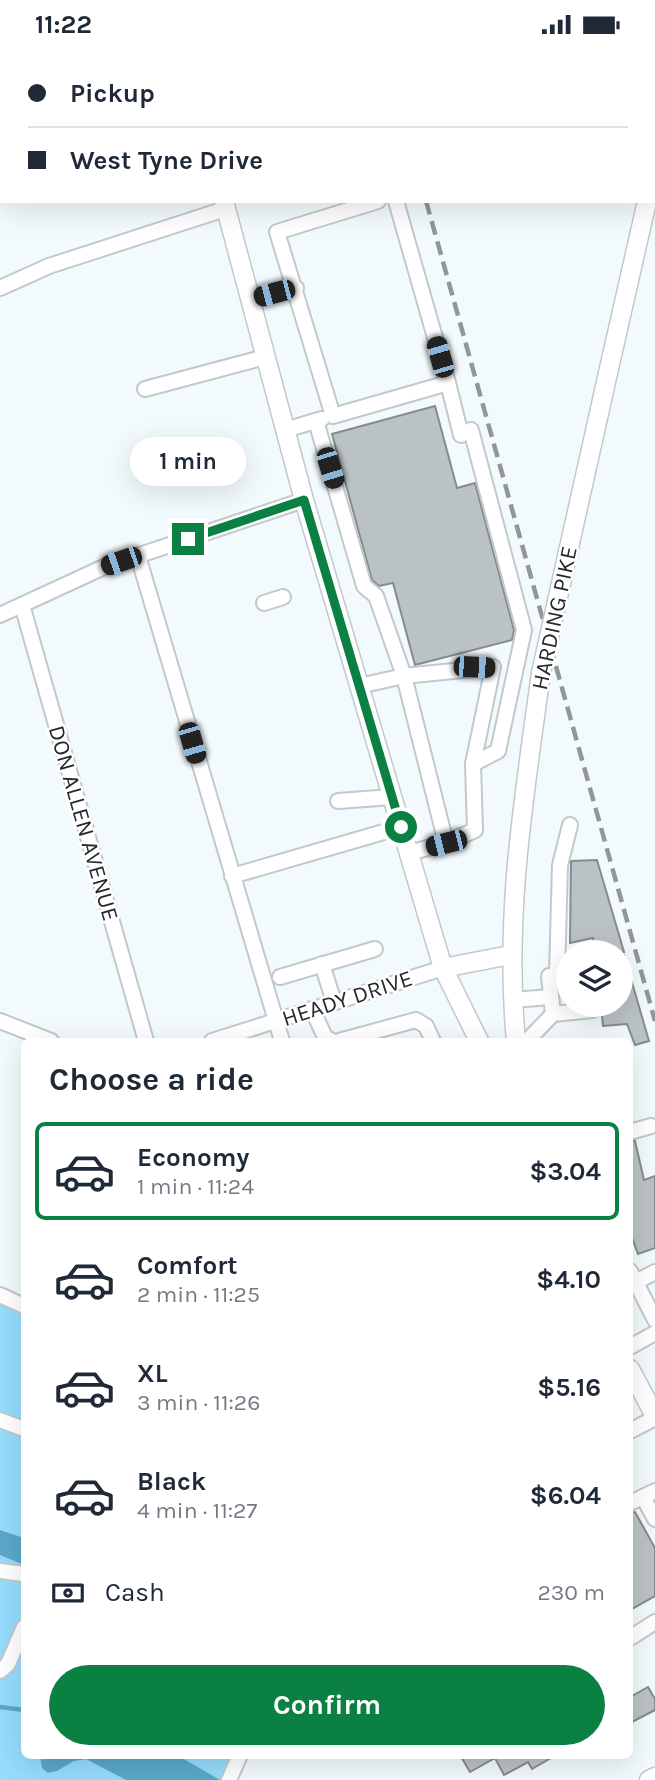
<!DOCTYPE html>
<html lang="en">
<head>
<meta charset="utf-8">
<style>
  :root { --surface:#fff; --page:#f6f6f7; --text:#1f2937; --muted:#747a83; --line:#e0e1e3; --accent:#0b8043 }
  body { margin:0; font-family:Karla,sans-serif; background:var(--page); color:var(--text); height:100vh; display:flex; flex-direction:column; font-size:26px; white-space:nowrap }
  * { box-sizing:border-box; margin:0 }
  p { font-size:23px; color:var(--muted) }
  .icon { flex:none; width:38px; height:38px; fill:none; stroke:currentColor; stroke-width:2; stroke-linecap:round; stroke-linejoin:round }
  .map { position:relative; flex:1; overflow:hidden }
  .side { position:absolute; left:21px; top:989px; width:612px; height:721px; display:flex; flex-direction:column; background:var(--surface); border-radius:10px; box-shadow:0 7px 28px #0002 }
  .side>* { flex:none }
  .guide { position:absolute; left:0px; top:0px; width:656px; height:154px; box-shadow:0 7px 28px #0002; display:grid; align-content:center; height:154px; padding:0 28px; background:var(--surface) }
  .tools { position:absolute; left:556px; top:891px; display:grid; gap:14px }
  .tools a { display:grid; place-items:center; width:77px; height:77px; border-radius:50%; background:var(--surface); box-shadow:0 7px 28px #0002; font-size:35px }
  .end { position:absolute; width:32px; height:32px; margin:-16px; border:9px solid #0b8043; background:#fff; box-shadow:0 0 0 4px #fff }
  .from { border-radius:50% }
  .bubble { position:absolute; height:49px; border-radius:24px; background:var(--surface); box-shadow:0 7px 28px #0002; font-size:23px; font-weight:700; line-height:49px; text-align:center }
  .car { position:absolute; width:21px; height:42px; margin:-21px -10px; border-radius:9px; box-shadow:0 0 5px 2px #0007; background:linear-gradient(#222 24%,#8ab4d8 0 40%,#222 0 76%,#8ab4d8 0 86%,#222 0) }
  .guide b { display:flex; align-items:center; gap:24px; height:66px; font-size:26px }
  .guide b+b { border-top:2px solid var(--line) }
  .guide i { width:18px; height:18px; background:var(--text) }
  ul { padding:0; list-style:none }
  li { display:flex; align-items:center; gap:21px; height:98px; margin:0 14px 10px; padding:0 14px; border:4px solid transparent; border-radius:10px }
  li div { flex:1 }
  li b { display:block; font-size:26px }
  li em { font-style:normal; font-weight:700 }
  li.active { border-color:var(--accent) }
  li>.icon { width:63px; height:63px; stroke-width:1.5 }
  h2 { padding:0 28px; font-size:32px; line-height:84px }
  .pay { display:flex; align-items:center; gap:18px; height:77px; padding:0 28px; font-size:26px }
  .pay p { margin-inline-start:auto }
  .action { display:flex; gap:14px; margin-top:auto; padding:14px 28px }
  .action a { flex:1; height:80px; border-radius:42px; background:var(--accent); color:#fff; font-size:28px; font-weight:700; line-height:80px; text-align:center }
  .status { display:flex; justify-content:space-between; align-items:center; height:49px; padding:0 35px; background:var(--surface); direction:ltr }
  .status svg { height:19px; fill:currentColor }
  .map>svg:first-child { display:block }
  .green { fill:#96dcfd }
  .water { fill:#5aa8ca }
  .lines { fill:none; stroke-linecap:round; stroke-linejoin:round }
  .stream { stroke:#5aa8ca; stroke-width:4.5 }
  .building { fill:#bbc2c5; stroke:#858b8e; stroke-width:2 }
  .minor-casing { stroke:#c2c9cc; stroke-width:18 }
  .major-casing { stroke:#c2c9cc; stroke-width:21 }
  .minor { stroke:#fff; stroke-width:14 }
  .major { stroke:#fff; stroke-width:18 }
  .rail { stroke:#919698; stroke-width:4.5; stroke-dasharray:14 7; stroke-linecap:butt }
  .major-bridge-casing { stroke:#c2c9cc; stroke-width:21; stroke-linecap:butt }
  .major-bridge { stroke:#fff; stroke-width:18 }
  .route { stroke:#0b8043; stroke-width:9 }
  .labels { text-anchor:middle; stroke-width:5; stroke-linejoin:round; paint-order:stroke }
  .street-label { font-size:23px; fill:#26292a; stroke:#fff }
</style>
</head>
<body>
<div class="status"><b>11:22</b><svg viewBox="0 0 49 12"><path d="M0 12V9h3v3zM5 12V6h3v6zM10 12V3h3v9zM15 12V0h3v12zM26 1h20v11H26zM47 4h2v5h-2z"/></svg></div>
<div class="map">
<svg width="655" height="1731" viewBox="0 0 655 1731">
  <rect width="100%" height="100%" fill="#f3fafd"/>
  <path class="green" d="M0 1246 24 1257V1706H242L231 1731H0Z"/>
  <g class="water">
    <path d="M0 1481 24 1489V1516L0 1506Z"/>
    <path d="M40 1706H177L220 1731H126L86 1710 74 1712 57 1722 48 1724 42 1719Z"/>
  </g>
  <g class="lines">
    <path class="stream" d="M0 1658 24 1661"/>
  </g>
  <g class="building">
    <path d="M435 357 457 439 475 434 514 581 512 591 415 616 393 534 379 537 372 531 332 385Z"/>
    <path d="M597 811 624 903H595L593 889 570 894 571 812Z"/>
    <path d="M621 906H624L649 992 635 996 627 975 603 977 601 956H621Z"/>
    <path d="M630 1092H635L644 1131 655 1127V1199L638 1205 630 1183Z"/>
    <path d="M635 1463 655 1499V1547L630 1561V1464Z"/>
    <path d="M648 1638 655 1650V1661L630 1674V1648Z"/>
    <path d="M460 1706H556L532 1720 528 1713 504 1726 495 1709 470 1723Z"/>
  </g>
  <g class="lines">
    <g class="minor-casing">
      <g id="minor">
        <path d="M290 0 291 2"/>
        <path d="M378 152 277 183 333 367 448 334 396 152"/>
        <path d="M0 239 49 217 225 160"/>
        <path d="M250 251 296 239"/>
        <path d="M145 340 265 308"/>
        <path d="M316 372 364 537 376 547 404 627 493 618 473 715 498 702 524 581 471 381 461 386 448 334"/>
        <path d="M285 381 322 370"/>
        <path d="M138 507 282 992"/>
        <path d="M264 554 283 548"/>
        <path d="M22 556 146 992"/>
        <path d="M0 566 104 518 304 451"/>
        <path d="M359 637 404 627 446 794 409 804"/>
        <path d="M338 752 392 748"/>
        <path d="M570 776 560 816 557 926 549 927 553 965 593 961"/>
        <path d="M446 794 475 781 473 715"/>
        <path d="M232 827 401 778"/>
        <path d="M322 915 334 953"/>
        <path d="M280 928 375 900"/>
        <path d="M512 951 551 948"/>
        <path d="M312 960 325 988 332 992"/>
        <path d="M0 972 51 992"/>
        <path d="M212 992 443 919"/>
        <path d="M339 992 416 971 426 977 433 992"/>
        <path d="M527 992 553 965"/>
        <path d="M630 1083 651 1077"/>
        <path d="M630 1222 655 1271"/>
        <path d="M630 1236 655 1223"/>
        <path d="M0 1246 24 1257"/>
        <path d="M630 1298 655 1284"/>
        <path d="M0 1371 24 1380"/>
        <path d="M630 1382 655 1369"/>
        <path d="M643 1448 655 1470"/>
        <path d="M630 1454 655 1442"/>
        <path d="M0 1522 24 1525"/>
        <path d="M630 1589 655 1573"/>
        <path d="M0 1622 8 1615 24 1578"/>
        <path d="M229 1731 240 1706"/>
      </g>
    </g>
    <g class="major-casing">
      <g id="major">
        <path d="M184 0 185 2"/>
        <path d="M654 117 655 114"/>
        <path d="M224 152 304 451 443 919 479 992"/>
        <path d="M608 324 647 152"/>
        <path d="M443 919 510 906"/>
        <path d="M516 992C504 866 524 749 541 624"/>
        <path d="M630 1320 655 1367"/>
        <path d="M649 1731 655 1728"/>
      </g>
    </g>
    <use href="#minor" class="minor"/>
    <use href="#major" class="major"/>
    <g class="rail">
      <path d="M384 0V2"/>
      <path d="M426 152 655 972"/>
    </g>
    <g class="major-bridge-casing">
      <path id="major-bridge" d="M541 624 608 324"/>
    </g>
    <use href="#major-bridge" class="major-bridge"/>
  </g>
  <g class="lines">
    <path class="route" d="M188 490 304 451 401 778"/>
  </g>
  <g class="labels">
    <g class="street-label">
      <text transform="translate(554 569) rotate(-78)" y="8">HARDING PIKE</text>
      <text transform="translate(84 774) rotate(74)" y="8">DON ALLEN AVENUE</text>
      <text transform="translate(347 949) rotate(-18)" y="8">HEADY DRIVE</text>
    </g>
  </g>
</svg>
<div class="tools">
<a><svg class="icon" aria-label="layers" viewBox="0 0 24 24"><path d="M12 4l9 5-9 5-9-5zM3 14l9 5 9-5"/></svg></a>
</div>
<i class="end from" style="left:401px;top:778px"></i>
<i class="end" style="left:188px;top:490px"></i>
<div class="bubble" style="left:130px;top:388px;width:116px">1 min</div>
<i class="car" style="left:274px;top:244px;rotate:255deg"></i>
<i class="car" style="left:440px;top:308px;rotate:344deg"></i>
<i class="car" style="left:330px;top:419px;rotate:163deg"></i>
<i class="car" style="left:121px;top:512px;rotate:251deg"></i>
<i class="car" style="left:474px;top:618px;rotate:92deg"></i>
<i class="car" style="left:192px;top:694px;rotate:164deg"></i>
<i class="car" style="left:446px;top:794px;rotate:256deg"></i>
<div class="guide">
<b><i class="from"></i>Pickup</b>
<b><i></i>West Tyne Drive</b>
</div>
<section class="side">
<h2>Choose a ride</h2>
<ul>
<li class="active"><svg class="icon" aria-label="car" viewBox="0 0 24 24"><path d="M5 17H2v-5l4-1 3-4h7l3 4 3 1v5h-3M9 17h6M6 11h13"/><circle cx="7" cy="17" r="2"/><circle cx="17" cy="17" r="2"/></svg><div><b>Economy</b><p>1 min · 11:24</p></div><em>$3.04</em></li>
<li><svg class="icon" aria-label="car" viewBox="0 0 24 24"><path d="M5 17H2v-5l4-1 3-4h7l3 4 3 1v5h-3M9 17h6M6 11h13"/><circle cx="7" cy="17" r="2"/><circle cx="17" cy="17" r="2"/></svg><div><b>Comfort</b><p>2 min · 11:25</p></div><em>$4.10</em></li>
<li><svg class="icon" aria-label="car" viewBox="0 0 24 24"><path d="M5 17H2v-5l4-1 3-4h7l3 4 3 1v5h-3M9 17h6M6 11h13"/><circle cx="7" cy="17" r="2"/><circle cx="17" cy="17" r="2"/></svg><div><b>XL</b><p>3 min · 11:26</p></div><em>$5.16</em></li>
<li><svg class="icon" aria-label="car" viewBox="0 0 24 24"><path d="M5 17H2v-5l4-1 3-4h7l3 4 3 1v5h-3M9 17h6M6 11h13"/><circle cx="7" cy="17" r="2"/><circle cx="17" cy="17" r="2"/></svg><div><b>Black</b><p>4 min · 11:27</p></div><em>$6.04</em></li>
</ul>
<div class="pay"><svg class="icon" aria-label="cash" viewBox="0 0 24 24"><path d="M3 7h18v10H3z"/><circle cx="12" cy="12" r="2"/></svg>Cash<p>230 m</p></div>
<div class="action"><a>Confirm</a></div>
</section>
</div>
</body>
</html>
